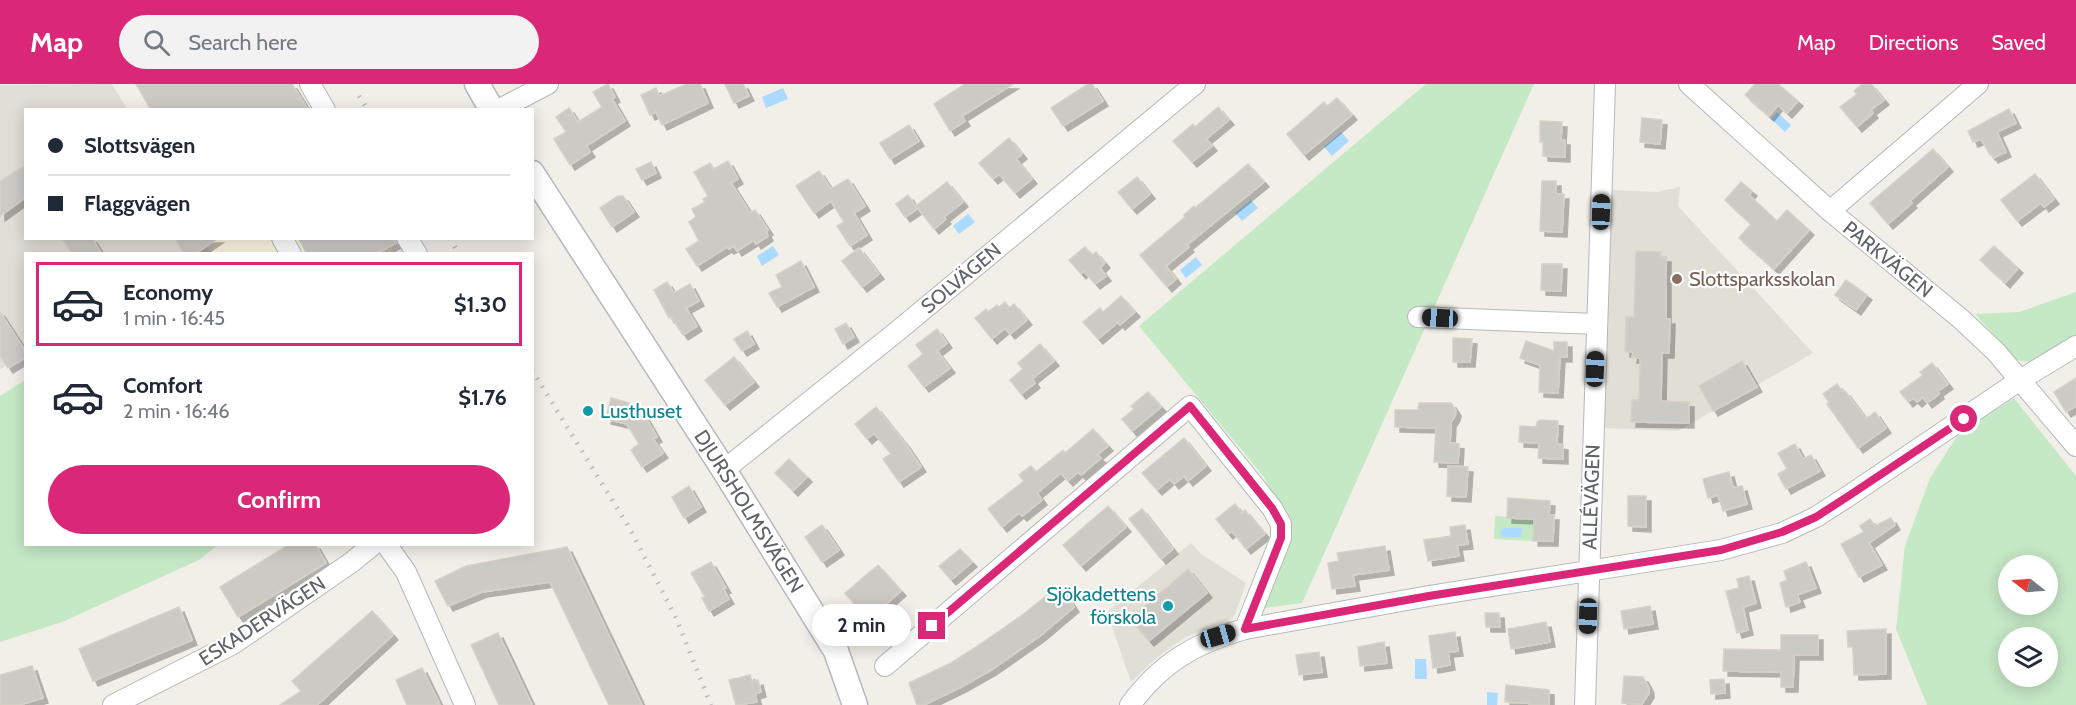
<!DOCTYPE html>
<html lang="en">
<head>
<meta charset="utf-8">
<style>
  :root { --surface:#fff; --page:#f2f2f3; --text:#1f2937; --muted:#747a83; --line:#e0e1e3; --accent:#db2777 }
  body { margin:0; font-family:Cabin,sans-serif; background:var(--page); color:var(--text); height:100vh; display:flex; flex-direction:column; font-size:22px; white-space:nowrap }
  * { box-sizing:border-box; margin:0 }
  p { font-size:20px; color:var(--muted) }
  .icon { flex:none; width:33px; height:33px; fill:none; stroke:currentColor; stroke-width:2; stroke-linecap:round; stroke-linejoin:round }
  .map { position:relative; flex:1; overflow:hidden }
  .side { position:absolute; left:24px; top:168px; width:510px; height:294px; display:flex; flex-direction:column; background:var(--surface); border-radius:0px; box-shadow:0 3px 15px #0003 }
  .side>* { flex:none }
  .banner { position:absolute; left:24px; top:24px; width:510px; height:132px; border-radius:0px; box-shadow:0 3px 15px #0003; display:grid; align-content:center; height:132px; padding:0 24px; background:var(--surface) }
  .needle { width:39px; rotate:287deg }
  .fabs { position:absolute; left:1998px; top:471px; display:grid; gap:12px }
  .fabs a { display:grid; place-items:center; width:60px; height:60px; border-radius:50%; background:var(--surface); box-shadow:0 3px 15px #0003; font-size:30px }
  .end { position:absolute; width:27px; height:27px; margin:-14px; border:8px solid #db2777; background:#fff; box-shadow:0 0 0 3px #fff }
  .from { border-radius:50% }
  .bubble { position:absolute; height:42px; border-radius:21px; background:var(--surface); box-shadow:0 3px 15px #0003; font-size:20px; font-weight:700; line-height:42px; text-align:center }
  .car { position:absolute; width:18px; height:36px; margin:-18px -9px; border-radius:8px; box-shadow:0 0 4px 2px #0007; background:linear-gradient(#222 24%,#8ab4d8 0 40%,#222 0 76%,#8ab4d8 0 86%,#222 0) }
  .banner b { display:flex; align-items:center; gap:21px; height:57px; font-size:22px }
  .banner b+b { border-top:2px solid var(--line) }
  .banner i { width:15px; height:15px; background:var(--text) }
  ul { padding:10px 0 0; list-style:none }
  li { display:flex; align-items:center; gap:18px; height:84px; margin:0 12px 9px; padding:0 12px; border:3px solid transparent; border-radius:0px }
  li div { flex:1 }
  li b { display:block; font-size:22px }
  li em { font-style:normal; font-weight:700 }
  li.current { border-color:var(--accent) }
  li>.icon { width:54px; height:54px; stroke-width:1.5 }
  .primary-button { display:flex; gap:12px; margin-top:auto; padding:12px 24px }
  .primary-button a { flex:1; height:69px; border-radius:36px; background:var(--accent); color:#fff; font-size:24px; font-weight:700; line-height:69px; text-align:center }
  header { display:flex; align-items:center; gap:36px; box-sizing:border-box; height:84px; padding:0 30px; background:var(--accent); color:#fff }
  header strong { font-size:28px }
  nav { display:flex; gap:33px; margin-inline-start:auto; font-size:21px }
  .search { width:420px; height:54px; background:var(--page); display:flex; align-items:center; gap:15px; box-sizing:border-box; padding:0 21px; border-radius:33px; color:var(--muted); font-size:22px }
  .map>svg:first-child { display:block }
  .commercial { fill:#fef7e0 }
  .education { fill:#e1ded6 }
  .green { fill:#c5e8c5; fill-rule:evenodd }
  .water { fill:#aadaff }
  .building { fill:#cccac5; stroke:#d6d1c6; stroke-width:1.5; filter:url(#shadow) }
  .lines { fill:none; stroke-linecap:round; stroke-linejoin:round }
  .minor-casing { stroke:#b5b8bc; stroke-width:22 }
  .tertiary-casing { stroke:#b5b8bc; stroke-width:27 }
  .minor { stroke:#fff; stroke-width:20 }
  .tertiary { stroke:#fff; stroke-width:24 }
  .rail { stroke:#b6b7b8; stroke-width:4.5; stroke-dasharray:1.5 8; stroke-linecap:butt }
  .route { stroke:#db2777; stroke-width:8 }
  .education-dot { fill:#8d6e63; stroke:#fff; stroke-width:2 }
  .culture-dot { fill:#0f9aa8; stroke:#fff; stroke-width:2 }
  .labels { text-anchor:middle; stroke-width:4.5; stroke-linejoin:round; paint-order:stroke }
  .street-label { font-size:20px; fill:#5f6368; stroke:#fff }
  .education-label { font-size:20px; fill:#785e54; stroke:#fff; text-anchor:start }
  .culture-label { font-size:20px; fill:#0d838f; stroke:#fff; text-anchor:start }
</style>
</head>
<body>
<header>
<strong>Map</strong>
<div class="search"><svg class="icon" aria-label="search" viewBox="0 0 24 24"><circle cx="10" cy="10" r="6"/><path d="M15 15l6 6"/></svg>Search here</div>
<nav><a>Map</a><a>Directions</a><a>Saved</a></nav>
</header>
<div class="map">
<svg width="2076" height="621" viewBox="0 0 2076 621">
  <defs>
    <filter id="shadow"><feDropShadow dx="5" dy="5" stdDeviation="0" flood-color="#0004"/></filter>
  </defs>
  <rect width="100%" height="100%" fill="#f1efe8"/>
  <path class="commercial" d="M214 154 388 155 394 165 386 170H212Z"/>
  <g class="education">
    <path d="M112 0 127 25 26 26V154L202 155 211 169 26 170 25 272 0 285V1Z"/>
    <path d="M1680 103 1678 122 1813 269 1678 347 1603 344 1611 106 1656 108Z"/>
    <path d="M1191 459 1201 470 1246 499 1234 533 1184 554 1155 575 1131 598 1107 528Z"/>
  </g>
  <g class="green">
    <path d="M1426 0H1534L1302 519 1258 525 1287 445 1264 393 1139 242Z"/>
    <path d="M2076 208V251L2029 278 2017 276 1975 230 2019 228Z"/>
    <path d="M25 296 26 460 218 461 199 476 62 538 0 558V312Z"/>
    <path d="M2014 314 2076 392V621H1927L1896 545 1905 462 1930 394 1959 349ZM2008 482H2048V520H2008ZM2008 554H2048V592H2008Z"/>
    <path d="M1495 432 1534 435 1533 457 1494 455Z"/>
  </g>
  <g class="water">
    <path d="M783 4 788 15 766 24 762 13Z"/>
    <path d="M1777 28 1791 41 1785 48 1771 35Z"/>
    <path d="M1341 48 1349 57 1332 72 1324 63Z"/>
    <path d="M1251 116 1258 124 1242 137 1235 129Z"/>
    <path d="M968 130 975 138 959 150 953 142Z"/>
    <path d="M773 162 779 171 762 182 757 172Z"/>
    <path d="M1196 173 1202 181 1186 194 1180 186Z"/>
    <path d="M1503 444H1522L1521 453H1503L1500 449Z"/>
    <path d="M1415 575H1426L1427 595H1415Z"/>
    <path d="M1487 608 1498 609 1497 621H1487Z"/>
  </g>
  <g class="building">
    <path d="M136 0H292L308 26H151Z"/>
    <path d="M608 0 615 13 612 15 625 37 586 62 590 68 570 81 554 55 566 48 556 33 569 24 578 38 602 23 593 8Z"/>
    <path d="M687 0H700L708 19 662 41 656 28 650 31 641 11 656 4 659 12Z"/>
    <path d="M725 0H743L749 12 734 19Z"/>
    <path d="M965 0H1013L962 32 965 37 950 47 934 20Z"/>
    <path d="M1088 0H1092L1103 17 1063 42 1051 24Z"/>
    <path d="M1755 0H1778L1798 17 1787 29 1778 21 1769 32 1745 11Z"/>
    <path d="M1862 0H1871L1884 16 1871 26 1873 29 1857 43 1840 23 1857 10 1854 7Z"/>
    <path d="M1337 14 1352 31 1304 71 1287 50 1324 18 1327 22Z"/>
    <path d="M1218 23 1229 36 1206 55 1212 62 1192 78 1173 57 1193 40 1195 43Z"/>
    <path d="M2009 25 2016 39 1997 48 2006 68 1993 74 1991 70 1990 71 1981 55 1973 58 1968 47Z"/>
    <path d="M1642 34 1662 36 1660 60 1640 58Z"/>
    <path d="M1540 37 1562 38 1561 56H1565V73L1543 72V58H1540Z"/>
    <path d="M909 41 919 57 890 75 880 59Z"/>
    <path d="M1009 54 1022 70 1016 75 1032 95 1015 109 999 90 993 95 979 79Z"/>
    <path d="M1933 65 1948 83 1910 117 1912 119 1888 140 1870 119Z"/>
    <path d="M728 77 738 95 731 99 750 129 755 126 768 146 766 148 768 152 756 160 754 156 737 167 734 162 729 165 727 163 697 182 686 165 699 157 689 138 696 133 692 125 705 118 703 115 708 112 694 88 710 79 714 85Z"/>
    <path d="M651 78 656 89 642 96 636 85Z"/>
    <path d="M1248 80 1264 98 1187 161 1189 163 1166 182 1176 195 1167 203 1140 171 1185 133 1184 131 1194 122 1195 124Z"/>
    <path d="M26 81V113L0 132V97Z"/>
    <path d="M819 87 831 105 848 95 865 122 854 129 867 151 850 162 837 142 844 138 831 117 814 129 796 102Z"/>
    <path d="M2035 90 2054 115 2044 123 2041 119 2017 137 2001 116Z"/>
    <path d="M1137 93 1150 110 1132 125 1118 108Z"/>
    <path d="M1542 97H1556V110H1564L1562 148 1540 147Z"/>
    <path d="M947 98 963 118 944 133 946 135 934 145 916 122Z"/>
    <path d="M1741 98 1752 107 1749 111 1777 137 1787 126 1809 146 1774 185 1739 154 1751 140 1725 116Z"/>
    <path d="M908 111 917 125 905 133 896 120Z"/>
    <path d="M618 112H623L634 128 612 143 600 124Z"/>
    <path d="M62 154H92L102 170H72Z"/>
    <path d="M175 154H218L195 170H184Z"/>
    <path d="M298 154H395L396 159 375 170H307Z"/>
    <path d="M1994 162 2018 184 2005 199 1980 176Z"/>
    <path d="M1085 163 1092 171 1096 168 1105 179 1100 184 1106 192 1095 200 1084 187 1081 190 1069 176Z"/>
    <path d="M859 164 879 190 862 203 842 177Z"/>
    <path d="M1636 167 1661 168 1660 173H1666V235H1670L1669 269H1662L1661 317 1689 318V339L1631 338 1632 316H1639L1640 274H1632L1633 268H1625L1626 233H1634Z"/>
    <path d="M801 177 814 203 777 223 769 209 782 203 776 191Z"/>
    <path d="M1542 180H1562L1561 207 1541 206Z"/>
    <path d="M1846 196 1867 211 1856 226 1835 211Z"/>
    <path d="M667 198 674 209 690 200 699 217 686 224 697 242 683 251 671 233 669 234 654 206Z"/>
    <path d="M1121 212 1135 228 1120 241 1118 238 1098 255 1083 238 1100 224 1103 228Z"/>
    <path d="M1005 218 1009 224 1014 220 1027 236 1010 250 1005 244 992 255 975 234 986 225 988 228 997 221 999 223Z"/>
    <path d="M0 228 26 268V273L8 284 0 272Z"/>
    <path d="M846 239 854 253 843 260 835 245Z"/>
    <path d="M937 245 947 259 937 267 950 284 924 303 908 282 923 270 916 261Z"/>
    <path d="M747 247 754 260 742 267 734 255Z"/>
    <path d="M1453 254 1472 255 1470 278H1453Z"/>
    <path d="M1526 257 1554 267V258H1567V273H1560L1558 309 1539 308 1540 281 1520 274Z"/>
    <path d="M1040 260 1054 277 1032 295 1035 299 1021 310 1010 296 1023 285 1018 279Z"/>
    <path d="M734 273 754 298 725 321 705 296Z"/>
    <path d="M1742 277 1757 303 1713 327 1699 302Z"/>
    <path d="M1932 279 1948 300 1938 307 1939 310 1927 319 1923 313 1917 318 1913 314 1908 318 1900 308 1923 291 1920 288Z"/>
    <path d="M2076 294V322L2066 328 2054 308Z"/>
    <path d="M1837 300 1843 308 1845 307 1866 335 1875 328 1886 344 1858 364 1827 320 1829 318 1823 310Z"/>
    <path d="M1148 308 1161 323 1132 347 1122 335 1134 325 1131 322Z"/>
    <path d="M611 314 630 319V322L637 324 641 330 643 329 657 353 653 355 663 369 642 383 631 366 639 360 627 340 606 335Z"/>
    <path d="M1419 319H1451L1456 327 1455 332 1451 338 1450 359 1459 360 1458 379 1434 378 1436 344 1395 343V326H1418Z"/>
    <path d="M876 323 905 359 921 383 899 398 883 375 891 370 874 349 867 355 855 340Z"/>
    <path d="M1540 336 1558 337 1557 360 1563 361V375L1538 374 1539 359 1519 358 1520 342 1536 343 1537 338Z"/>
    <path d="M1093 345 1108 362 1097 371 1101 374 1081 391 1078 388 1068 397 1061 389 1037 409 1042 416 1022 432 1019 429 1002 443 988 425 1024 397 1019 391 1031 382 1036 388 1063 366 1065 369Z"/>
    <path d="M1184 354 1206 382 1188 397 1184 392 1174 400 1170 395 1157 406 1142 389Z"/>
    <path d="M1795 360 1803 375 1811 371 1820 387 1786 405 1778 390 1787 385 1778 369Z"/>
    <path d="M789 375 807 393 793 407 775 389Z"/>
    <path d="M1448 382 1468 383 1466 413 1447 412Z"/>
    <path d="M1729 388 1733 404 1742 402 1747 420 1723 427 1718 411 1708 414 1703 395Z"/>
    <path d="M689 402 701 423 684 434 672 413Z"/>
    <path d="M1628 412H1646V443L1628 442Z"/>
    <path d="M1508 414 1550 417 1549 431H1554L1553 457H1533L1534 435 1507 434Z"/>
    <path d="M1235 420 1242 429 1245 426 1265 450 1246 465 1232 447 1228 450 1216 435Z"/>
    <path d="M1108 422 1126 443 1081 482 1063 461Z"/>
    <path d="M1142 425 1173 465 1161 475 1129 435Z"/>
    <path d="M1891 434 1895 441 1869 459 1882 481 1859 493 1841 460 1864 448 1860 442 1870 435 1875 442Z"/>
    <path d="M822 441 839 466 822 478 805 453Z"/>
    <path d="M1465 441 1468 460 1457 461 1459 472 1428 477 1424 456 1451 452 1450 443Z"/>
    <path d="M290 460H315L326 479 238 533 220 503Z"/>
    <path d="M1385 462 1389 486 1353 491 1355 502 1332 505 1328 479 1339 477 1337 469Z"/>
    <path d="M567 463 642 621H609L550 498 482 508 448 522 435 497 466 482Z"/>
    <path d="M960 465 972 478 951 496 939 482Z"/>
    <path d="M711 478 726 504 723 505 729 515 709 527 702 514 705 513 691 489Z"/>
    <path d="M1806 478 1816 504 1797 511 1800 518 1786 523 1780 499 1787 496 1784 487Z"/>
    <path d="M878 481 901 507 868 536 845 509Z"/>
    <path d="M1188 485 1207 509 1149 557 1130 535Z"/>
    <path d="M1749 492 1756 519 1743 523 1748 546 1737 549 1726 507 1739 504 1737 495Z"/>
    <path d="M1060 501 1074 523 1040 552 991 586 961 603 924 621H917L909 599 951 579 976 563 1021 532Z"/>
    <path d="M1650 522 1653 540 1624 545 1621 527Z"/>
    <path d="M179 523 192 556 93 597 79 565Z"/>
    <path d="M372 527 393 551 317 621H280L301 607 292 597Z"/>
    <path d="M1485 529H1499L1500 543H1486Z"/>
    <path d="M1546 538 1550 558 1511 565 1508 545Z"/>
    <path d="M1886 545V590L1854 591 1853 563H1848L1847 547Z"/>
    <path d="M1455 548 1458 567 1448 568 1450 581 1433 584 1429 552Z"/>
    <path d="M498 549 532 621H499L471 561Z"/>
    <path d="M1781 551H1818V571H1794L1793 603H1781V588L1723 587 1724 565 1781 566Z"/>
    <path d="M1384 558 1387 579 1360 582 1358 563Z"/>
    <path d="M1319 568 1322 588 1299 591 1296 571Z"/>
    <path d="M32 582 43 614 19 621H0V591Z"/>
    <path d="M422 584 440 621H407L396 596Z"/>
    <path d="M750 591 752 598 758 596 761 608 755 610 757 618 736 621 729 596Z"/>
    <path d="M1624 592 1643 593 1649 604V609L1642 620 1622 619Z"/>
    <path d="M1724 595 1725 609 1711 610 1710 596Z"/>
    <path d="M1506 601 1549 606V621H1529V619L1505 618Z"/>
  </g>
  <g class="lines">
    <g class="minor-casing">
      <g id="minor">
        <path d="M310 0 325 26"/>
        <path d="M1689 0 1830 127 1961 235 1996 268 2076 362"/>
        <path d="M498 26 548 0"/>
        <path d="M1830 127 1978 0"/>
        <path d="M282 154 291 170"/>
        <path d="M407 154 417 170"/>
        <path d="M1418 233 1597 240"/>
        <path d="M724 386 900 245 1195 0"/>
        <path d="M386 460 406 488 465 621"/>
        <path d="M885 582 1190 322 1272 424 1281 440V454L1245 545"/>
        <path d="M113 621 233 560 352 478 374 460"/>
        <path d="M1130 621C1161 579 1195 559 1245 545L1429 512 1721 466 1782 449 1816 433 1850 411 2020 296 2076 262"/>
        <path d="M1585 621 1605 0"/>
      </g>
    </g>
    <g class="tertiary-casing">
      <g id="tertiary">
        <path d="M477 0 492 26"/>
        <path id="s1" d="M532 89 724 386 836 567 855 621"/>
      </g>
    </g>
    <use href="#minor" class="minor"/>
    <use href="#tertiary" class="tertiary"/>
    <g class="rail">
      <path d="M359 12 368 26"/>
      <path d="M450 154 459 170"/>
      <path d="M532 286 630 445 676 534 711 621"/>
    </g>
  </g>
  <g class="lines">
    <path class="route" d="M932 542 1190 322 1272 424 1281 440V454L1245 545 1429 512 1721 466 1782 448 1816 433 1850 411 1964 335"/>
  </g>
  <circle class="education-dot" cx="1677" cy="195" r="6"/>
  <g class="culture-dot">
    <circle cx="588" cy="327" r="6"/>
    <circle cx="1168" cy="522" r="6"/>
  </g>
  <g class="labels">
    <g class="street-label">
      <text transform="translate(1888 175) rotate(39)" y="7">PARKVÄGEN</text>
      <text transform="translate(961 194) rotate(-40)" y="7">SOLVÄGEN</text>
      <text transform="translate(1591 413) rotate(-88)" y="7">ALLÉVÄGEN</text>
      <text dy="7" stroke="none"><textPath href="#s1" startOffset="402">DJURSHOLMSVÄGEN</textPath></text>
      <text transform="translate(262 537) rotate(-33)" y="7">ESKADERVÄGEN</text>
    </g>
    <g class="education-label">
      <text x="1689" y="202">Slottsparksskolan</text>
    </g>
    <g class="culture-label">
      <text x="600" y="334">Lusthuset</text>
      <text x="1156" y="517" text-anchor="end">Sjökadettens<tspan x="1156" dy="23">förskola</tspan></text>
    </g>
  </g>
</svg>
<div class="fabs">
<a><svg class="needle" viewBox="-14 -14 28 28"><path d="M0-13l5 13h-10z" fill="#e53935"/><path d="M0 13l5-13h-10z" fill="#747a83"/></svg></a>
<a><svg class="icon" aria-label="layers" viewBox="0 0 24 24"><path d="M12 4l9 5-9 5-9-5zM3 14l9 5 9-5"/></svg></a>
</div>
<i class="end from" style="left:1964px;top:335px"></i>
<i class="end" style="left:932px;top:542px"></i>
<div class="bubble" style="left:812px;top:520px;width:99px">2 min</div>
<i class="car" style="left:1601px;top:128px;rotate:2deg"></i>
<i class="car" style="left:1440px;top:234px;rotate:273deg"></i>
<i class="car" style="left:1595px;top:285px;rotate:2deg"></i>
<i class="car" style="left:1588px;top:532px;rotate:182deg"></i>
<i class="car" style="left:1218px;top:552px;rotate:74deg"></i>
<div class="banner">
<b><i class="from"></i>Slottsvägen</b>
<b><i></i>Flaggvägen</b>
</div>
<section class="side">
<ul>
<li class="current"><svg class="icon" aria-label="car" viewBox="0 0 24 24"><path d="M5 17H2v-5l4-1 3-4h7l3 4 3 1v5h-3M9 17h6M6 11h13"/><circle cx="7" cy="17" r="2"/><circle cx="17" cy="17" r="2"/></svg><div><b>Economy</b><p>1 min · 16:45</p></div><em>$1.30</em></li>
<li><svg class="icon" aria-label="car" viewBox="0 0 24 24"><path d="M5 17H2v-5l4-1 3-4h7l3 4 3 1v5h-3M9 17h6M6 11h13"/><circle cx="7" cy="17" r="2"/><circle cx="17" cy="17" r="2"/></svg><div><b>Comfort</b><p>2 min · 16:46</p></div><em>$1.76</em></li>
</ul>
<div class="primary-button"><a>Confirm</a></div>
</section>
</div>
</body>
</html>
